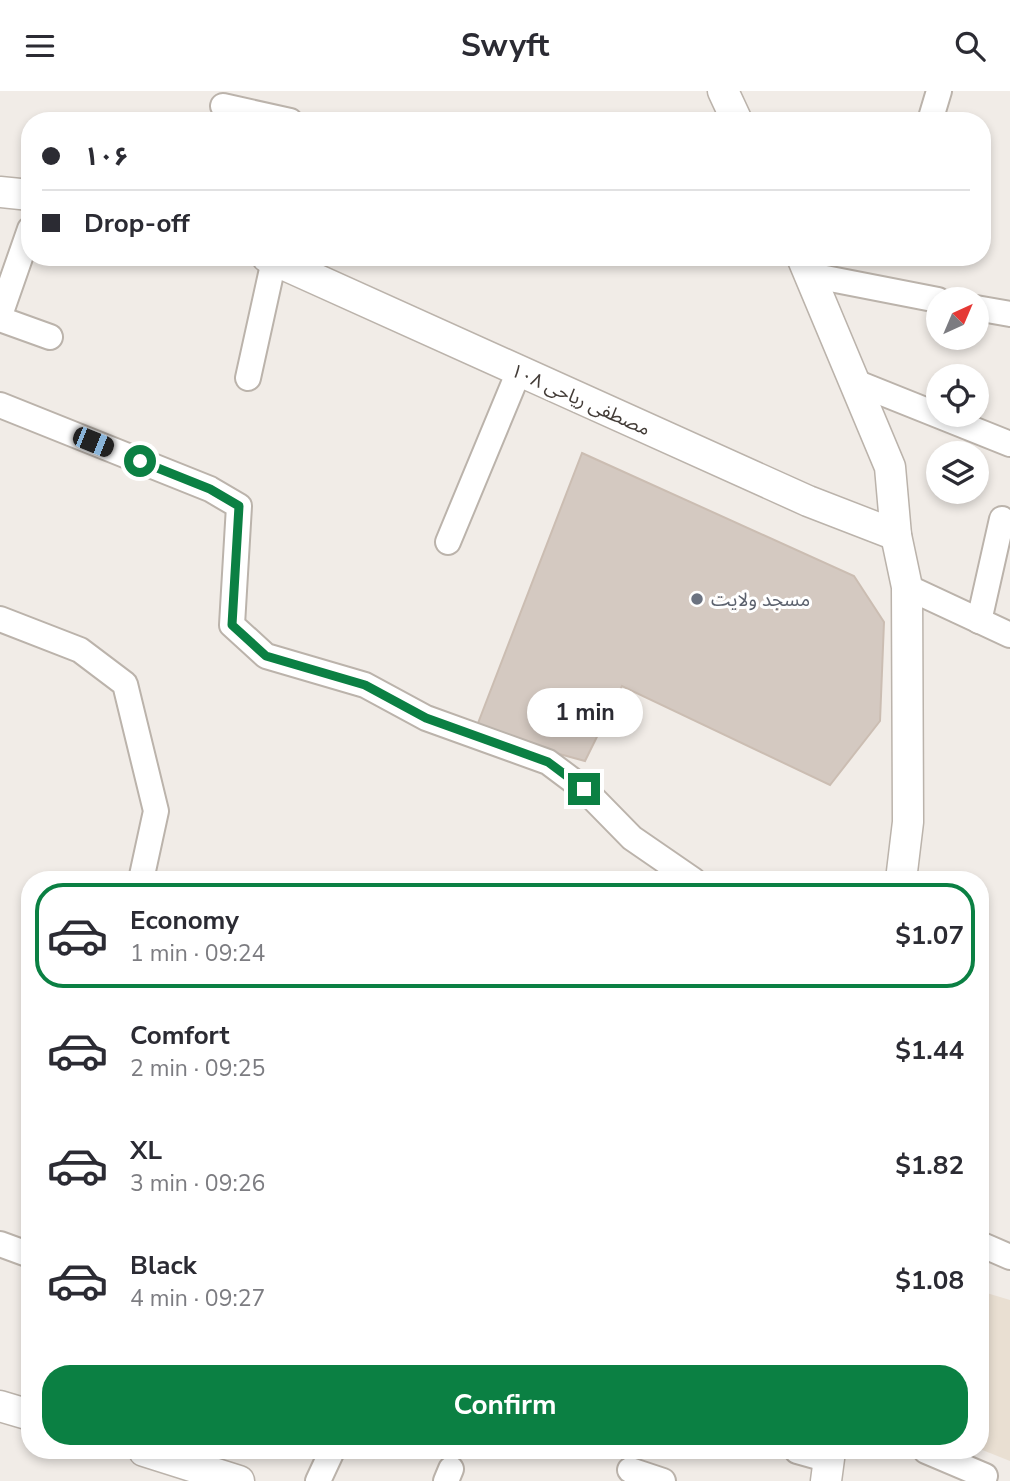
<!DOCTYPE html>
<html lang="en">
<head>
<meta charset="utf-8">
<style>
  :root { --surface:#fff; --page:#f7f7f7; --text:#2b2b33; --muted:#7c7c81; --line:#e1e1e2; --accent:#0b8043 }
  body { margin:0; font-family:"Nunito Sans","Noto Sans Arabic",sans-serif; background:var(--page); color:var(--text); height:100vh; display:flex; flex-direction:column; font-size:26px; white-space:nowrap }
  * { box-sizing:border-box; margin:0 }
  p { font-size:23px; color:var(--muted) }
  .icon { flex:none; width:38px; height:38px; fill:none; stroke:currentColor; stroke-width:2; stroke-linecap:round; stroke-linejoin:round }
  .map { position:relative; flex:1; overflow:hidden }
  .sheet { position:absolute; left:21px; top:780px; width:968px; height:588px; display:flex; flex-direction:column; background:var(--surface); border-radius:28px; box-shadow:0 4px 10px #0003 }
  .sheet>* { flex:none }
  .banner { position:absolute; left:21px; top:21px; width:970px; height:154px; border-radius:28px; box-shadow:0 4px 10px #0003; display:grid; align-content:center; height:154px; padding:0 21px; background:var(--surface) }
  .needle { width:46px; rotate:44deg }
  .controls { position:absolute; left:926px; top:196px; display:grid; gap:14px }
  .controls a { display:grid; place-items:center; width:63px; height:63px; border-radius:50%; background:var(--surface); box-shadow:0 4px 10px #0003; font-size:35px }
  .end { position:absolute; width:32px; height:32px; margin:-16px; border:9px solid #0b8043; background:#fff; box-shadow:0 0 0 4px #fff }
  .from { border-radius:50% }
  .bubble { position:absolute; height:49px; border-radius:24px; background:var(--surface); box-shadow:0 4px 10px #0003; font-size:23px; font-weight:700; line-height:49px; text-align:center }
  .car { position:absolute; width:21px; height:42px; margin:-21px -10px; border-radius:9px; box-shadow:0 0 5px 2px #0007; background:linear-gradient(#222 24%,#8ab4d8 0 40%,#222 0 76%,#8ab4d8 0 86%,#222 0) }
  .banner b { display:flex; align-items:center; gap:24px; height:66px; font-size:26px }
  .banner b+b { border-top:2px solid var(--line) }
  .banner i { width:18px; height:18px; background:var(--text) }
  ul { padding:12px 0 0; list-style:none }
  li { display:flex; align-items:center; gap:21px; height:105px; margin:0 14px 10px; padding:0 7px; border:4px solid transparent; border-radius:28px }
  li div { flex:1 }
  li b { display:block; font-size:26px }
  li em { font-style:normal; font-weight:700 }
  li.on { border-color:var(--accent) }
  li>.icon { width:63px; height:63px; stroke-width:1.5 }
  .cta { display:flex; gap:14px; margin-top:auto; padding:14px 21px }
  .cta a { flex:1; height:80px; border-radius:28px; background:var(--accent); color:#fff; font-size:28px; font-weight:700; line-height:80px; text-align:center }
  header { display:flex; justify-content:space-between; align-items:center; height:91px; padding:0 21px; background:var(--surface); font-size:32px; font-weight:700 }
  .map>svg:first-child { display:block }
  .education { fill:#e9dfd2 }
  .building { fill:#d4c9c1; stroke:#cbbdb2; stroke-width:2 }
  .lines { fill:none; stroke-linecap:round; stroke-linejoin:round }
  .minor-casing { stroke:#bbb3ab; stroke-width:28 }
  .tertiary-casing { stroke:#bbb3ab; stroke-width:33 }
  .minor { stroke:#fff; stroke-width:24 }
  .tertiary { stroke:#fff; stroke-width:30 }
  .route { stroke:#0b8043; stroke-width:9 }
  .worship-dot { fill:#6b7280; stroke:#fff; stroke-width:2.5 }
  .labels { text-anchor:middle; stroke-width:6; stroke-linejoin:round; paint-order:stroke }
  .street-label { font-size:19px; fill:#433c37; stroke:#fff }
  .worship-label { font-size:19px; fill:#5b616d; stroke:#fff; text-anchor:start }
</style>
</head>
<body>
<header><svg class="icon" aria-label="menu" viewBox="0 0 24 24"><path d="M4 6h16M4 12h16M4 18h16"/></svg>Swyft<svg class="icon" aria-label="search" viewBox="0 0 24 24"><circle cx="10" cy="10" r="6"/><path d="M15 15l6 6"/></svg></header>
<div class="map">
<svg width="1010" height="1390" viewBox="0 0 1010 1390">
  <rect width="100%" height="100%" fill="#f1ece7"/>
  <path class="education" d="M980 1200 1010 1209V1370L980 1358Z"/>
  <path class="building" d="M582 362 854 485 884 531 880 630 830 694 622 595 585 670 475 640Z"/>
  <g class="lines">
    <g class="minor-casing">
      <g id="minor">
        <path d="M223 15 290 30"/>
        <path d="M930 30 939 0"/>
        <path d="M810 184 938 209"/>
        <path d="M976 217 1010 223"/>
        <path d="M0 224 30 138"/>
        <path d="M0 228 50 246"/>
        <path d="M248 287 274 169"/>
        <path d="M855 291 1010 353"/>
        <path d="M0 314 210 398 239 415 232 534 266 565 365 594 426 627 548 671 584 698 632 747 693 789"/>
        <path d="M448 451 519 280"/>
        <path d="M907 496 1010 544"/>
        <path d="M0 528 80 559 125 593 156 720 141 789"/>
        <path d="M979 530 1002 428"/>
        <path d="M0 1153 30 1164"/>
        <path d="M980 1153 1010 1166"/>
        <path d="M797 1360 829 1369"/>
        <path d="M926 1360 985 1385"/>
        <path d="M630 1379 663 1390"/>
        <path d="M318 1390 332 1360"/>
        <path d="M446 1390 451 1378"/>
      </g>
    </g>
    <g class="tertiary-casing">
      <g id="tertiary">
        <path d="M723 0 737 30"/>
        <path d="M0 101 30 104"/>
        <path d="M267 166 808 410 896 444"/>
        <path d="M802 166 890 376 896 444 907 496 908 731 901 789"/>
        <path d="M0 1315 30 1324"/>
        <path d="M144 1360 239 1390"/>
        <path d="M826 1390 830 1360"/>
      </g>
    </g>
    <use href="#minor" class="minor"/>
    <use href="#tertiary" class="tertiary"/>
  </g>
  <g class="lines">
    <path class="route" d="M140 370 210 398 239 415 232 534 266 565 365 594 426 627 548 671 584 698"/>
  </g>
  <circle class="worship-dot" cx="697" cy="508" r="7"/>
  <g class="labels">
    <g class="street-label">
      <text transform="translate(581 308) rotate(24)" y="7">مصطفی ریاحی ۱۰۸</text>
    </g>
    <g class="worship-label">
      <text x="711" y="515">مسجد ولایت</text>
    </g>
  </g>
</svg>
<div class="controls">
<a><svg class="needle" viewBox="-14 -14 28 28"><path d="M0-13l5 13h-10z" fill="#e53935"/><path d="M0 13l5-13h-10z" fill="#7c7c81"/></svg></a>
<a><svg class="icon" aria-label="locate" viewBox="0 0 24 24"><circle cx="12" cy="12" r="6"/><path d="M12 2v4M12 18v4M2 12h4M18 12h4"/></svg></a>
<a><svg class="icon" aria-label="layers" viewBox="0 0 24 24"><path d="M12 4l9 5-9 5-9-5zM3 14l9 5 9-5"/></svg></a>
</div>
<i class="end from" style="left:140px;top:370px"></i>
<i class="end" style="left:584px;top:698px"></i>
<div class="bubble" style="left:527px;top:597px;width:116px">1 min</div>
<i class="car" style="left:93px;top:351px;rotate:112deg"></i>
<div class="banner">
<b><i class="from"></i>۱۰۶</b>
<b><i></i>Drop-off</b>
</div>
<section class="sheet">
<ul>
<li class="on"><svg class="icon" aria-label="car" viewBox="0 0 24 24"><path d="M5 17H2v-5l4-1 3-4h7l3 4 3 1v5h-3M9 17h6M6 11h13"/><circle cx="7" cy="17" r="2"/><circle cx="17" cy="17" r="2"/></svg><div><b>Economy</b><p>1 min · 09:24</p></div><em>$1.07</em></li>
<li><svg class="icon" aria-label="car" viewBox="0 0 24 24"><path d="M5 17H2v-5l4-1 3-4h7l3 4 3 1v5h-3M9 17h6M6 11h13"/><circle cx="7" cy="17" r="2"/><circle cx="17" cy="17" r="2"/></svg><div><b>Comfort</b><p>2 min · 09:25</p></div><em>$1.44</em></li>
<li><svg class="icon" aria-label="car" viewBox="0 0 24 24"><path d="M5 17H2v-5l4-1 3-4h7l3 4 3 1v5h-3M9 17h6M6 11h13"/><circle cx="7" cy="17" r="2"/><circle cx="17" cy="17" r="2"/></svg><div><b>XL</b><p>3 min · 09:26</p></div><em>$1.82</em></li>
<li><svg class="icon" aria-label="car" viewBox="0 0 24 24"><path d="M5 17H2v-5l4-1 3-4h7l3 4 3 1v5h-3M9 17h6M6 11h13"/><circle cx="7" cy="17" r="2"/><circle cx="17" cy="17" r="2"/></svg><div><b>Black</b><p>4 min · 09:27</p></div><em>$1.08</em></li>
</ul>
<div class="cta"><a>Confirm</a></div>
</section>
</div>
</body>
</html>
